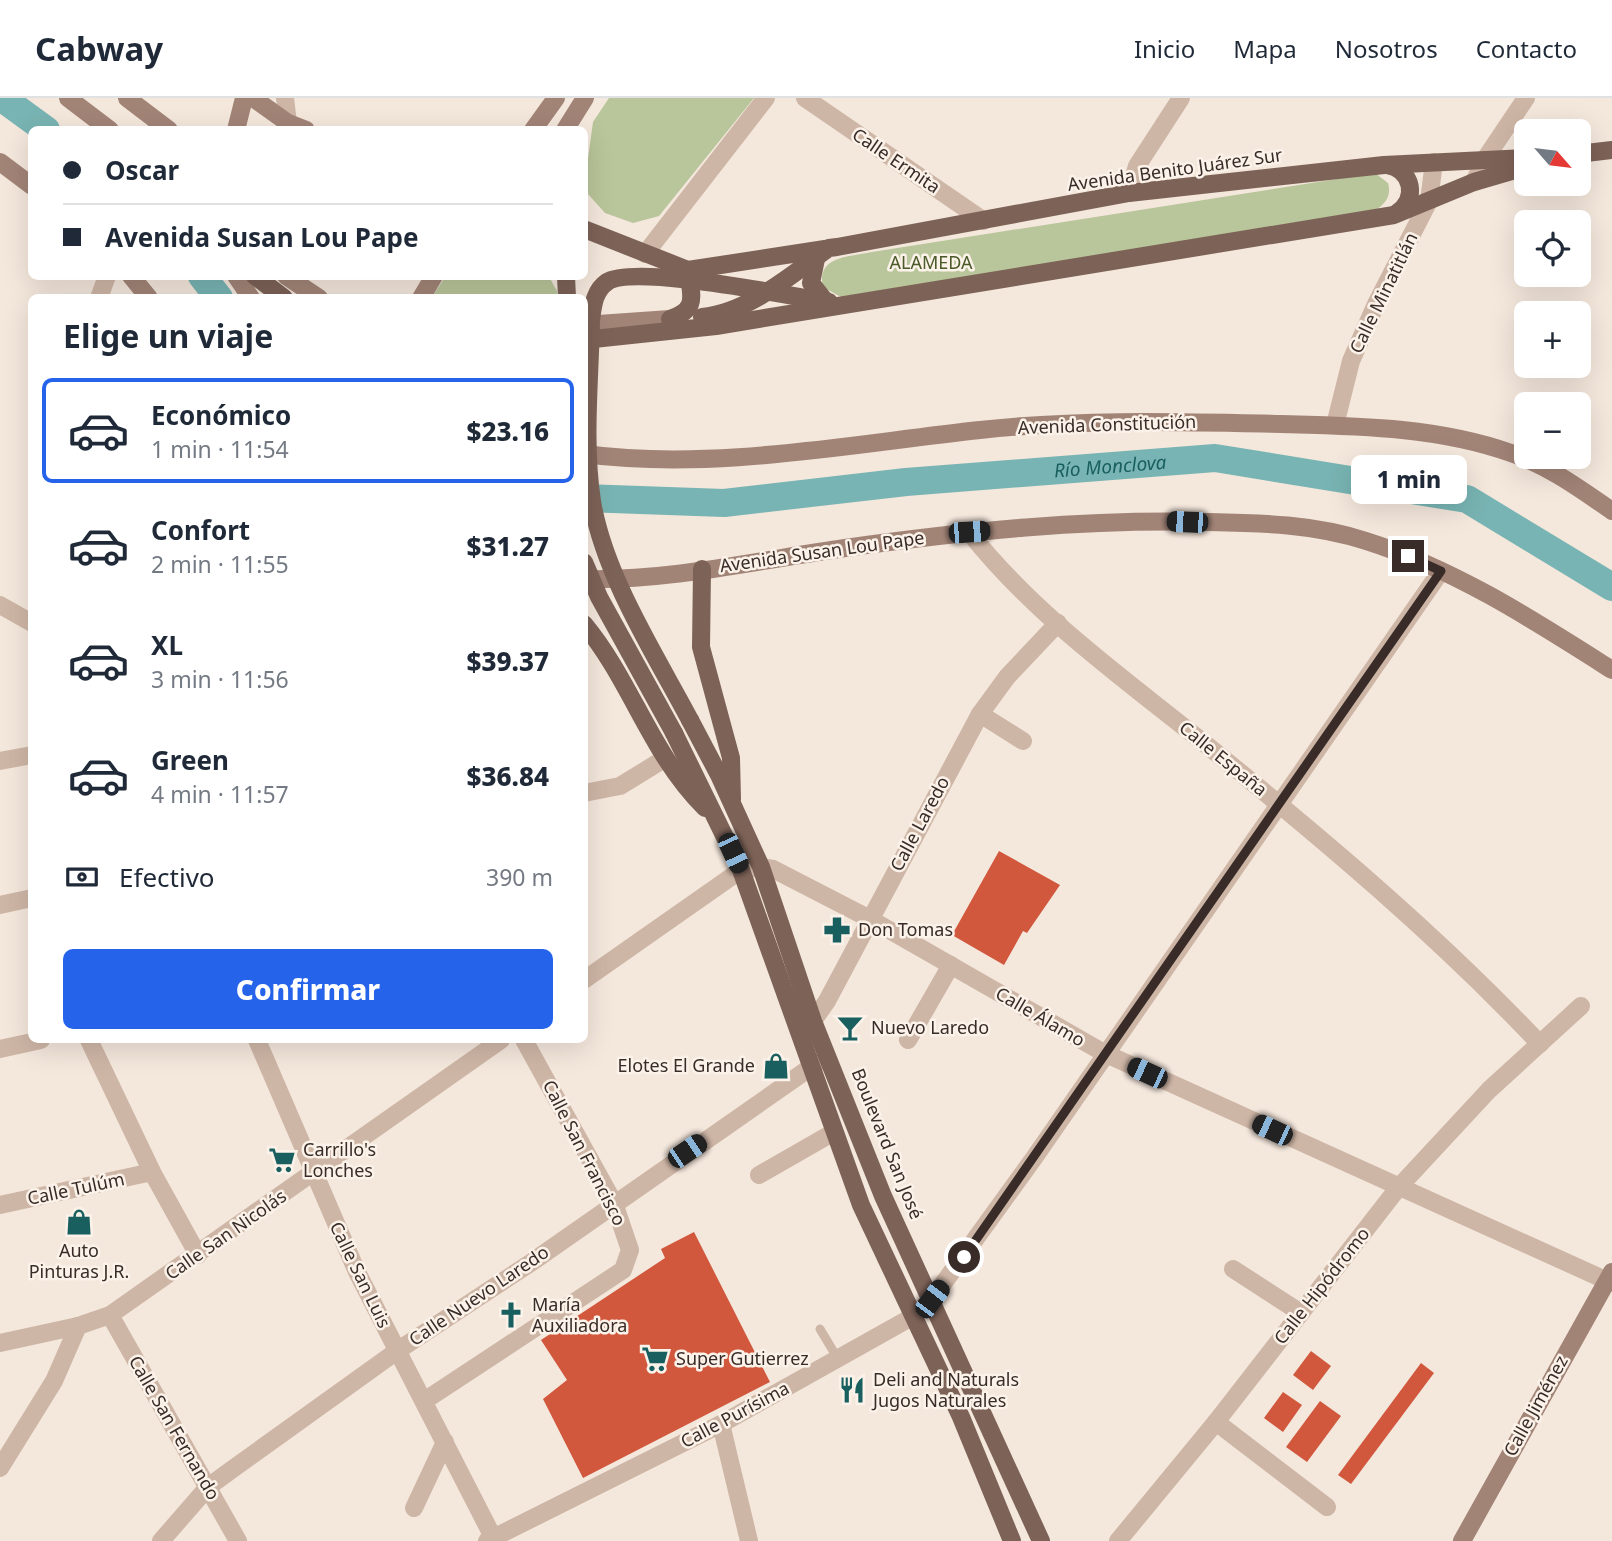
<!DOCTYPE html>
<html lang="es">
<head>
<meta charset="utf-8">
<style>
  :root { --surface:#fff; --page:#f6f6f7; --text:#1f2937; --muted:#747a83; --line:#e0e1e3; --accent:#2563eb }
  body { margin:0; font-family:"Noto Sans",sans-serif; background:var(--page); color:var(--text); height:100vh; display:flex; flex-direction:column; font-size:26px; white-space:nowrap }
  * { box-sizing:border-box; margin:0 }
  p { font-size:23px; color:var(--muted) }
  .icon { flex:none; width:38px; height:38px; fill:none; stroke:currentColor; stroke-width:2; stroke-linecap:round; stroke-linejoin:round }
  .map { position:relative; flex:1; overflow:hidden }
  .details { position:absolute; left:28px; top:196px; width:560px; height:749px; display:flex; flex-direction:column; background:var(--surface); border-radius:10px; box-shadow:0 7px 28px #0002 }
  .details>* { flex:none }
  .top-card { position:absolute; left:28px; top:28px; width:560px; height:154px; border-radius:10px; box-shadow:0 7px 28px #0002; display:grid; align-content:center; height:154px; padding:0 35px; background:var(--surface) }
  .needle { width:46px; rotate:118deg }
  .tools { position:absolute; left:1514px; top:21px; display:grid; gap:14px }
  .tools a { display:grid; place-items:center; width:77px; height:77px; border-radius:10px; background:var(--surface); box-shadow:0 7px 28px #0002; font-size:35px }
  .end { position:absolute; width:32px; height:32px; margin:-16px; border:9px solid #392c28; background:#fff; box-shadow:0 0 0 4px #fff }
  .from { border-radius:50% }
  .bubble { position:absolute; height:49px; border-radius:10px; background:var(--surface); box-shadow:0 7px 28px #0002; font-size:23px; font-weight:800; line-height:49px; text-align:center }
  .car { position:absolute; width:21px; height:42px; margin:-21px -10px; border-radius:9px; box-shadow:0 0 5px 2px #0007; background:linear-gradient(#222 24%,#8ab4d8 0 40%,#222 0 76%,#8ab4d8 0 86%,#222 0) }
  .top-card b { display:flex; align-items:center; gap:24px; height:66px; font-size:26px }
  .top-card b+b { border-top:2px solid var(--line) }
  .top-card i { width:18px; height:18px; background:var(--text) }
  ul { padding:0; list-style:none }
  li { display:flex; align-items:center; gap:21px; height:105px; margin:0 14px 10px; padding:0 21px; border:4px solid transparent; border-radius:10px }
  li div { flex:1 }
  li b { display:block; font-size:26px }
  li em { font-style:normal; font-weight:800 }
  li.current { border-color:var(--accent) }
  li>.icon { width:63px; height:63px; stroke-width:1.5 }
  h2 { padding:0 35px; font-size:32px; line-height:84px }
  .pay { display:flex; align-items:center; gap:18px; height:77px; padding:0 35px; font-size:26px }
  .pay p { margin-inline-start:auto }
  .cta { display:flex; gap:14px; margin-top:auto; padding:14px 35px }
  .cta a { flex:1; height:80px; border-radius:10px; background:var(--accent); color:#fff; font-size:28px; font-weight:800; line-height:80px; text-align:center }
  header { display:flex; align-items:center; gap:42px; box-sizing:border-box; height:98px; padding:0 35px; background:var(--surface); border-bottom:2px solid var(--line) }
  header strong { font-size:33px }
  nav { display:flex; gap:38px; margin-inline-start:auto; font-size:24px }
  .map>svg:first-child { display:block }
  .green { fill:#b9c59a }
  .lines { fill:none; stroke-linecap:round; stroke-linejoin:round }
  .river { stroke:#78b4b3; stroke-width:28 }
  .building { fill:#d1573d }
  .lane { stroke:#ceb6a6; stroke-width:9 }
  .street { stroke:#ceb6a6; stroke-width:18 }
  .secondary { stroke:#a28477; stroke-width:18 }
  .primary { stroke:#7d6257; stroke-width:18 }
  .primary-bridge { stroke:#7d6257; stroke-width:18 }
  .route { stroke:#392c28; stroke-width:9 }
  .labels { text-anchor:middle; stroke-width:5; stroke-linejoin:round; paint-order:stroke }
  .street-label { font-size:18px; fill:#392c28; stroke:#fbf2e9 }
  .park-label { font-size:18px; fill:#4b5a29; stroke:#fbf2e9 }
  .poi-label { font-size:18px; fill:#392c28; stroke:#fbf2e9; text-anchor:start }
  .water-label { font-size:19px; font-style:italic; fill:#195f5f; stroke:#fbf2e9 }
</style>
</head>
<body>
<header>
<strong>Cabway</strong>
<nav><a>Inicio</a><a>Mapa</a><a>Nosotros</a><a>Contacto</a></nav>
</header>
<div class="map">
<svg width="1612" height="1443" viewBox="0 0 1612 1443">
  <rect width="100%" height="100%" fill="#f4e7dc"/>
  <g class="green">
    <path d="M609 0H754L659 118 633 125 605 115 588 96 587 68 593 24Z"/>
    <path d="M1375 75 1388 85C1392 98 1385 107 1374 113L841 199 823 189C816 158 849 159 872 154Z"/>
    <path d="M445 179H549L557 193V199H432Z"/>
  </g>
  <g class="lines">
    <g class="river">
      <path d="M2 0 46 32"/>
      <path d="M202 178 219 200"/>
      <path id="s1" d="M584 400 724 405 906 384 1215 360 1467 401 1612 489"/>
    </g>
  </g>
  <g class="building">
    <path d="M999 753 1060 787 1027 835 1023 833 1004 867 952 837Z"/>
    <path d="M694 1134 770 1284 583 1380 543 1301 567 1282 541 1242 665 1160 661 1151Z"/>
    <path d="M1311 1253 1331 1268 1313 1292 1293 1277Z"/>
    <path d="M1421 1265 1434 1275 1351 1386 1338 1377Z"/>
    <path d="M1283 1294 1302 1307 1283 1334 1264 1320Z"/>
    <path d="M1320 1303 1341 1318 1307 1364 1286 1349Z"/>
  </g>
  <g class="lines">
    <path class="lane" d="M820 1231 838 1261"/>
    <g class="street">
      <path d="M285 0 288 25"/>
      <path d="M805 0 984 123"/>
      <path d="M1474 84 1485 61 1526 0"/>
      <path d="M1129 95 1137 68 1181 0"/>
      <path d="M645 156 766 0"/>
      <path d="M99 200 107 178"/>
      <path d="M1335 327 1351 263 1377 204 1429 103 1434 64"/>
      <path d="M969 434C1035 518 1126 582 1209 649 1324 742 1438 838 1540 946"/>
      <path d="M0 507 32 525"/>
      <path d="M980 616 1023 643"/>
      <path d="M0 663 32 657"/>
      <path d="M584 695 620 688 664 661"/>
      <path d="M0 807 32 800"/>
      <path d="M584 882 741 772 761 769 773 771 870 821 1104 955 1612 1185"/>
      <path d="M802 931 813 923 827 903 980 616 1007 579 1058 525"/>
      <path d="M89 942 152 1074 198 1157"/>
      <path d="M257 942 357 1174 495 1443"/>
      <path d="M908 942 951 867"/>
      <path d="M0 951 41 942"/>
      <path d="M759 1077 834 1034"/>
      <path d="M0 1107 152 1074"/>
      <path d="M1233 1171 1301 1215"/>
      <path d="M110 1217 238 1443"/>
      <path d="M0 1245 78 1228 110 1217 501 942"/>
      <path d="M424 1303 623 1172 630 1152 614 1105 524 942"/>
      <path d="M1216 1324 1327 1409"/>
      <path d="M721 1326 749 1443"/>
      <path d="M0 1370 54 1283 78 1228"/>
      <path d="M414 1410 445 1344"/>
      <path d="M161 1443 208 1389 234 1370 397 1253 532 1164 824 960"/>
      <path d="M487 1443 721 1326 912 1219 932 1201 1034 1060 1441 473"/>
      <path d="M1118 1443 1216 1324 1398 1090 1489 992 1581 908"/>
    </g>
    <g class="secondary">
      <path d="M68 0 110 32"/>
      <path d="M127 0 169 32"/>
      <path d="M253 0 288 25 306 32"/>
      <path d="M236 32 244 0"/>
      <path d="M533 32 556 0"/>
      <path d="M565 32 585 0"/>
      <path d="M0 64 32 88"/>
      <path d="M131 178 149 200"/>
      <path d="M236 178 251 200"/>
      <path d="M286 178 319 200"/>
      <path d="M421 200 434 178"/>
      <path d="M584 227 670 221"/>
      <path d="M584 356C715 373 850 346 980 332 1080 321 1181 324 1281 326 1359 328 1438 329 1511 355 1549 368 1580 391 1612 413"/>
      <path d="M584 481C671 483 759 462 845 450 965 433 1086 421 1208 424 1262 425 1314 426 1366 443 1455 471 1535 523 1612 572"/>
      <path d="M1462 1443 1612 1174"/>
    </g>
    <g class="primary">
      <path d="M1578 56 1612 52"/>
      <path d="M1387 67C1413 72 1418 101 1397 115"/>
      <path d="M584 131 688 172C691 198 699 211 670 221"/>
      <path d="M816 161 811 185 826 204"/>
      <path d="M688 172 825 151"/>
      <path d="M255 178 284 200"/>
      <path d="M566 178 567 200"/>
      <path d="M702 219C748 215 792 176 829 150L837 149 1129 95 1384 67 1526 60"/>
      <path d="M591 222C593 208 594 193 607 184 634 166 789 198 829 204"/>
      <path d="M584 242 716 228 1394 117 1474 84 1526 69"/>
      <path d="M702 471 701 549 731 660 732 701"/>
      <path d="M584 526C632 584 650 655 705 710"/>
      <path d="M690 622 719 677 761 769 813 923 883 1098 1041 1443"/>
      <path d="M674 635 741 772 861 1107 961 1319 1012 1443"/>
    </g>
    <g class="primary-bridge">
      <path d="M591 222C590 282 583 344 592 403 604 477 655 556 690 622"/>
      <path d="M584 464 599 499 674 635"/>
    </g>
  </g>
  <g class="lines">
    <path class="route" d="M964 1159 1441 473 1408 458"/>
  </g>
  <defs>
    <g id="pharmacy-bare" transform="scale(2.1)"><path d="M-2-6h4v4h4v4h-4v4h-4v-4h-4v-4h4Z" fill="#195f5f" stroke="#fbf2e9" stroke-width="2.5" paint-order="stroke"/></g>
    <g id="bar-bare" transform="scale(2.1)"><path d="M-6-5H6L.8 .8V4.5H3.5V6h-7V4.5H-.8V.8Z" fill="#195f5f" stroke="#fbf2e9" stroke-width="2.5" paint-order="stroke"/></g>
    <g id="shop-bare" transform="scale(2.1)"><path d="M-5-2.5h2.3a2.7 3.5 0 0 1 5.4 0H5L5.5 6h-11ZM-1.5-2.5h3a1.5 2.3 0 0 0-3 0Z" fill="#195f5f" stroke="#fbf2e9" stroke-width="2.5" paint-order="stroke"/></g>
    <g id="supermarket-bare" transform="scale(2.1)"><path d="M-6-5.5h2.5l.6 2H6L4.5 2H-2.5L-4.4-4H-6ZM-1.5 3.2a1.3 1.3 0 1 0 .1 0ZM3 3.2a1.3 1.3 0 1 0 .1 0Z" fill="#195f5f" stroke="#fbf2e9" stroke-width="2.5" paint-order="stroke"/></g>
    <g id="church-bare" transform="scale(2.1)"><path d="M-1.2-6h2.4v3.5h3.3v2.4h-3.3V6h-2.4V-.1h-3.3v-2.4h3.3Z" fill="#195f5f" stroke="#fbf2e9" stroke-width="2.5" paint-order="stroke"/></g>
    <g id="restaurant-bare" transform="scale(2.1)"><path d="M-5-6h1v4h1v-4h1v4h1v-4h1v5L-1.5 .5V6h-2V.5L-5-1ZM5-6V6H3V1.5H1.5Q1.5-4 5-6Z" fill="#195f5f" stroke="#fbf2e9" stroke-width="2.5" paint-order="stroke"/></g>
  </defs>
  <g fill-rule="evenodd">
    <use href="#pharmacy-bare" x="837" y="832"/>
    <use href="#bar-bare" x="850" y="930"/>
    <use href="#shop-bare" x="776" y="968"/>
    <use href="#supermarket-bare" x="282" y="1062"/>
    <use href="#shop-bare" x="79" y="1124"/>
    <use href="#church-bare" x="511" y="1217"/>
    <use href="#supermarket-bare" x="655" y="1261"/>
    <use href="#restaurant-bare" x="852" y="1292"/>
  </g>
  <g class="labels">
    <g class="street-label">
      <text transform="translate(896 63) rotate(34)" y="6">Calle Ermita</text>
      <text transform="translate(1175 72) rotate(-8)" y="6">Avenida Benito Juárez Sur</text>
      <text transform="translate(1384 195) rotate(-64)" y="6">Calle Minatitlán</text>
      <text transform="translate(1107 327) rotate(-2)" y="6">Avenida Constitución</text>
      <text transform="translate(822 454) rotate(-8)" y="6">Avenida Susan Lou Pape</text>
      <text transform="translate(1223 661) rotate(39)" y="6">Calle España</text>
      <text transform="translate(920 726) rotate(-62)" y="6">Calle Laredo</text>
      <text transform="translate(1040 919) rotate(30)" y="6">Calle Álamo</text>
      <text transform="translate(887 1046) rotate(68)" y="6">Boulevard San José</text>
      <text transform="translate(584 1055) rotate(63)" y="6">Calle San Francisco</text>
      <text transform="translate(76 1091) rotate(-12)" y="6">Calle Tulúm</text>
      <text transform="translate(226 1137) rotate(-35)" y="6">Calle San Nicolás</text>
      <text transform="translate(360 1177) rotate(64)" y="6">Calle San Luis</text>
      <text transform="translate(1322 1188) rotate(-52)" y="6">Calle Hipódromo</text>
      <text transform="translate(479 1198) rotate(-34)" y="6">Calle Nuevo Laredo</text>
      <text transform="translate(1536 1308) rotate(-61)" y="6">Calle Jiménez</text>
      <text transform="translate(735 1317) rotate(-28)" y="6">Calle Purísima</text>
      <text transform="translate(174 1330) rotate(60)" y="6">Calle San Fernando</text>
    </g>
    <g class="park-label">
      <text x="931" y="171">ALAMEDA</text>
    </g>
    <g class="poi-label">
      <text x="858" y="838">Don Tomas</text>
      <text x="871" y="936">Nuevo Laredo</text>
      <text x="755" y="974" text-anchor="end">Elotes El Grande</text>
      <text x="303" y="1058">Carrillo's<tspan x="303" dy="21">Lonches</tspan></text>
      <text x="79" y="1159" text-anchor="middle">Auto<tspan x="79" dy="21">Pinturas J.R.</tspan></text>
      <text x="532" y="1213">María<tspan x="532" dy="21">Auxiliadora</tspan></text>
      <text x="676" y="1267">Super Gutierrez</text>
      <text x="873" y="1288">Deli and Naturals<tspan x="873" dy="21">Jugos Naturales</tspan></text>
    </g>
    <g class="water-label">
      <text dy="7" stroke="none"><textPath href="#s1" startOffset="528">Río Monclova</textPath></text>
    </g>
  </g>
</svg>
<div class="tools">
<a><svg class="needle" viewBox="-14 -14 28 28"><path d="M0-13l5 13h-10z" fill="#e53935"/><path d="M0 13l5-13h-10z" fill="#747a83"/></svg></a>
<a><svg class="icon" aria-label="locate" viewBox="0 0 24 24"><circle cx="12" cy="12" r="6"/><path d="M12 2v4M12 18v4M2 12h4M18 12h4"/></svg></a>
<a>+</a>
<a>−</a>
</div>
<i class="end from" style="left:964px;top:1159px"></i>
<i class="end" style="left:1408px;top:458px"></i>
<div class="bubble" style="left:1351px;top:357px;width:116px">1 min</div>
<i class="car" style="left:1187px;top:424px;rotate:272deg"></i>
<i class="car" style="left:969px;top:434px;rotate:86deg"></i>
<i class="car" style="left:733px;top:755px;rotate:155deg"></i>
<i class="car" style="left:1147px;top:975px;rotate:295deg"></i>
<i class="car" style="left:1272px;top:1032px;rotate:295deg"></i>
<i class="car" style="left:687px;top:1053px;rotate:56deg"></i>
<i class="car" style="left:932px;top:1201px;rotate:37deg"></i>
<div class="top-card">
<b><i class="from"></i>Oscar</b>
<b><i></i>Avenida Susan Lou Pape</b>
</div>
<section class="details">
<h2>Elige un viaje</h2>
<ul>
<li class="current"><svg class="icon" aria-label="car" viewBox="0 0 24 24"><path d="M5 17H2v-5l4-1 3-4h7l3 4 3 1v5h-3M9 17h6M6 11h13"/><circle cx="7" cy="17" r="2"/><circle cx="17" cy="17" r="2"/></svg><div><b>Económico</b><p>1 min · 11:54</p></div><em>$23.16</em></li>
<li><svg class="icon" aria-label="car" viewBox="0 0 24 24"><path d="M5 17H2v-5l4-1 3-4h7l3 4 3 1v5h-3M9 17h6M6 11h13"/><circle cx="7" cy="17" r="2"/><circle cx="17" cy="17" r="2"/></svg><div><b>Confort</b><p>2 min · 11:55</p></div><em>$31.27</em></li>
<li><svg class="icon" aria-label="car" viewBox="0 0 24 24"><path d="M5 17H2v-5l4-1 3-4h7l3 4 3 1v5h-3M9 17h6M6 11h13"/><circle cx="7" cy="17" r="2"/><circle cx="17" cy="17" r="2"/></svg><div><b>XL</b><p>3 min · 11:56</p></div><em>$39.37</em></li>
<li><svg class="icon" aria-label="car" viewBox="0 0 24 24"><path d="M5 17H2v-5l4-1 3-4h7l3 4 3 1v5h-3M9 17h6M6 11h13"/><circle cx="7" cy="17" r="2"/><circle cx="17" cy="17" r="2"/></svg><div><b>Green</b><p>4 min · 11:57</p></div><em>$36.84</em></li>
</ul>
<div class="pay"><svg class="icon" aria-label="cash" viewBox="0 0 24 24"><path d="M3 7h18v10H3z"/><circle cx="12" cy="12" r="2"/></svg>Efectivo<p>390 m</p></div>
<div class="cta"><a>Confirmar</a></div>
</section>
</div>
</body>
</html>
